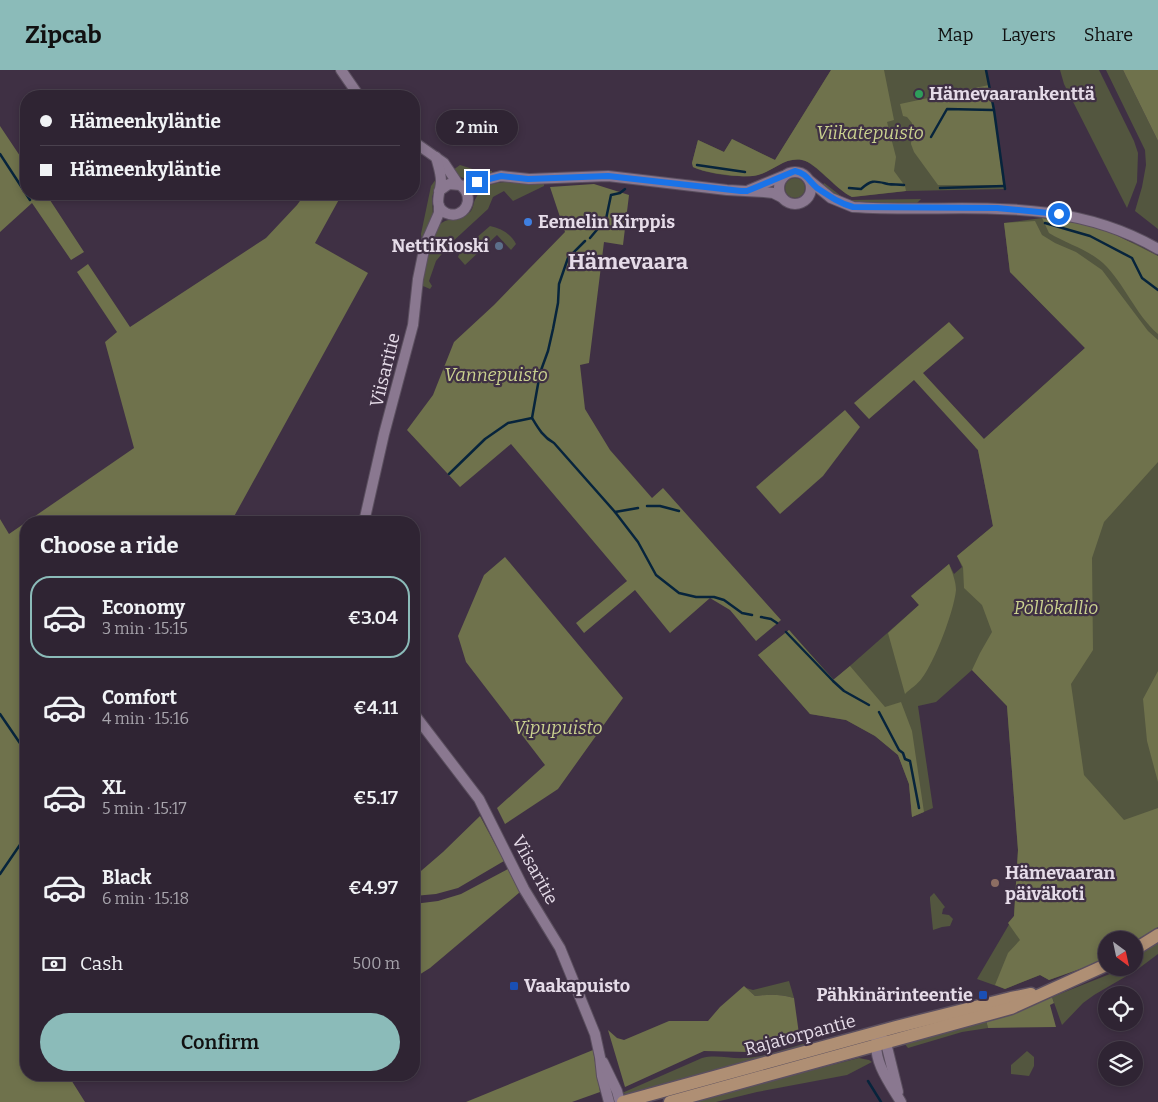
<!DOCTYPE html>
<html lang="en">
<head>
<meta charset="utf-8">
<style>
  :root { --surface:#2f2433; --page:#372c3b; --text:#f1f3f6; --muted:#a7a4ac; --line:#4a414e; --accent:#8bbbb9 }
  body { margin:0; font-family:Bitter,serif; background:var(--page); color:var(--text); height:100vh; display:flex; flex-direction:column; font-size:19px; white-space:nowrap }
  * { box-sizing:border-box; margin:0 }
  p { font-size:16px; color:var(--muted) }
  .icon { flex:none; width:28px; height:28px; fill:none; stroke:currentColor; stroke-width:2; stroke-linecap:round; stroke-linejoin:round }
  .map { position:relative; flex:1; overflow:hidden }
  .drawer { position:absolute; left:20px; top:446px; width:400px; height:565px; display:flex; flex-direction:column; background:var(--surface); border-radius:20px; box-shadow:0 2px 8px #0003,0 0 0 1px var(--line) }
  .drawer>* { flex:none }
  .banner { position:absolute; left:20px; top:20px; width:400px; height:110px; border-radius:20px; box-shadow:0 2px 8px #0003,0 0 0 1px var(--line); display:grid; align-content:center; height:110px; padding:0 20px; background:var(--surface) }
  .needle { width:32px; rotate:147deg }
  .tools { position:absolute; left:1098px; top:861px; display:grid; gap:10px }
  .tools a { display:grid; place-items:center; width:45px; height:45px; border-radius:50%; background:var(--surface); box-shadow:0 2px 8px #0003,0 0 0 1px var(--line); font-size:25px }
  .end { position:absolute; width:22px; height:22px; margin:-11px; border:6px solid #1a73e8; background:#fff; box-shadow:0 0 0 2px #fff }
  .from { border-radius:50% }
  .bubble { position:absolute; height:35px; border-radius:18px; background:var(--surface); box-shadow:0 2px 8px #0003,0 0 0 1px var(--line); font-size:16px; font-weight:600; line-height:35px; text-align:center }
  .banner b { display:flex; align-items:center; gap:18px; height:48px; font-size:19px }
  .banner b+b { border-top:1px solid var(--line) }
  .banner i { width:12px; height:12px; background:var(--text) }
  ul { padding:0; list-style:none }
  li { display:flex; align-items:center; gap:15px; height:82px; margin:0 10px 8px; padding:0 10px; border:2px solid transparent; border-radius:20px }
  li div { flex:1 }
  li b { display:block; font-size:19px }
  li em { font-style:normal; font-weight:600 }
  li.on { border-color:var(--accent) }
  li>.icon { width:45px; height:45px; stroke-width:1.5 }
  h2 { padding:0 20px; font-size:22px; line-height:60px }
  .pay { display:flex; align-items:center; gap:12px; height:55px; padding:0 20px; font-size:19px }
  .pay p { margin-inline-start:auto }
  .primary-button { display:flex; gap:10px; margin-top:auto; padding:10px 20px }
  .primary-button a { flex:1; height:58px; border-radius:30px; background:var(--accent); color:#111; font-size:20px; font-weight:600; line-height:58px; text-align:center }
  header { display:flex; align-items:center; gap:30px; box-sizing:border-box; height:70px; padding:0 25px; background:var(--accent); color:#111 }
  header strong { font-size:24px }
  nav { display:flex; gap:28px; margin-inline-start:auto; font-size:18px }
  .map>svg:first-child { display:block }
  .green { fill:#53563f }
  .forest { fill:#6f724c }
  .lines { fill:none; stroke-linecap:round; stroke-linejoin:round }
  .stream { stroke:#07243c; stroke-width:2.5 }
  .minor-casing { stroke:#5b4f5f; stroke-width:12 }
  .major-casing { stroke:#5b4f5f; stroke-width:15 }
  .minor { stroke:#8a7890; stroke-width:10 }
  .major { stroke:#af8f74; stroke-width:12 }
  .route { stroke:#1a73e8; stroke-width:6 }
  .leisure-dot { fill:#2e9e5b; stroke:#3f3044; stroke-width:2 }
  .shop-dot { fill:#3f7fe0; stroke:#3f3044; stroke-width:2 }
  .service-dot { fill:#5c6f8a; stroke:#3f3044; stroke-width:2 }
  .education-dot { fill:#8d6e63; stroke:#3f3044; stroke-width:2 }
  .transit-dot { fill:#1a4fb4; stroke:#3f3044; stroke-width:2 }
  .labels { text-anchor:middle; stroke-width:4.5; stroke-linejoin:round; paint-order:stroke }
  .poi-label { font-size:18px; font-weight:bold; fill:#e5dbe8; stroke:#3f3044; text-anchor:start }
  .park-label { font-size:18px; font-style:italic; fill:#cad18f; stroke:#3f3044 }
  .street-label { font-size:18px; fill:#e5dbe8; stroke:#3f3044 }
  .district-label { font-size:22px; font-weight:bold; fill:#e5dbe8; stroke:#3f3044 }
</style>
</head>
<body>
<header>
<strong>Zipcab</strong>
<nav><a>Map</a><a>Layers</a><a>Share</a></nav>
</header>
<div class="map">
<svg width="1158" height="1032" viewBox="0 0 1158 1032">
  <rect width="100%" height="100%" fill="#3f3044"/>
  <g class="green">
    <path d="M831 0H986L994 40 1005 119 906 121 852 127C835 119 816 93 802 90 784 87 774 101 758 105 744 109 706 104 693 97L692 93 698 70 724 82 732 69 775 90Z"/>
    <path d="M1060 0H1099L1134 71 1138 83 1137 112 1127 138 1064 14Z"/>
    <path d="M1106 0H1123L1158 71V159L1135 141 1142 117 1146 95 1145 80Z"/>
    <path d="M460 95 479 101H492V104C475 108 465 115 453 100Z"/>
    <circle cx="795" cy="118" r="10"/>
    <path d="M436 109 438 110 432 127 433 146 422 171 421 164 431 116Z"/>
    <path d="M505 112H544V116L513 131 504 121 493 127 488 139 450 174 436 191 429 211 432 216 430 219 423 216 422 211C425 195 429 158 445 151 454 148 462 150 470 142 474 138 473 132 476 128 481 116 493 113 505 112Z"/>
    <path d="M824 113 841 126 851 130 921 129 916 134 850 132 833 125 823 115Z"/>
    <path d="M1042 148 1082 154 1136 174 1158 186V857L1134 872V870H1106V888L1049 910 1040 905 1005 919 977 909 1014 846 1018 780 1007 636 972 600 936 632 918 636 933 738 912 747 909 714 898 685 875 666 846 650 810 644 758 585 789 560 834 610 919 535 911 526 949 494 954 504 962 497 957 486 993 456 978 380 975 377 1085 278 1010 202 1004 153Z"/>
    <path d="M490 156C501 158 511 164 516 174L511 180 497 165 465 195 458 187 460 182Z"/>
    <path d="M934 823 945 837 943 839 942 844 949 845 953 849 950 856 942 857 933 860 930 830V827Z"/>
    <path d="M1158 872V884L1134 902 1131 898H1134V889Z"/>
    <path d="M1125 898 1130 904 1094 925 1083 933 1062 955 1052 927Z"/>
    <path d="M789 911 794 928C780 924 770 924 755 926L746 918 753 920Z"/>
    <path d="M986 950 988 958 962 962 908 978 904 973Z"/>
    <path d="M803 974 805 975 801 979 629 1025 622 1023 702 988C716 984 730 989 745 988 765 987 784 979 803 974Z"/>
    <path d="M1027 981 1034 987V996L1029 1006 1011 1004V995Z"/>
    <path d="M859 988 869 990 872 992 847 1005 757 1022 716 1032H687Z"/>
  </g>
  <g class="forest">
    <path d="M831 0H884L894 50 887 52 896 87 894 101 905 116 906 121 852 127C835 119 817 93 802 90 784 87 774 101 758 105 746 109 705 103 693 97L692 93 698 70 724 82 732 69 775 90Z"/>
    <path d="M1123 0H1158V71Z"/>
    <path d="M989 15 994 40 1003 115H938L914 82 911 74 912 53 907 47 903 46 900 34Z"/>
    <path d="M0 56 26 95V124H46L84 182 71 190 32 133 0 162Z"/>
    <path d="M594 114 629 125 623 175 604 172 589 293 580 295 585 339 610 380 652 428 663 418 781 550 756 571 730 540 710 528 670 563 635 520 584 563 576 553 627 511 511 374 460 417 407 360 433 325 454 272 494 235 565 162 550 117Z"/>
    <path d="M305 124H342L315 173 368 203 231 452H26V1005H68L85 1032H0V449L9 464 134 378 105 272 117 262 77 202 88 194 130 257 266 168 297 135Z"/>
    <path d="M1042 148 1082 154 1110 162 1158 186V264C1135 244 1125 214 1103 193 1087 179 1067 174 1049 163Z"/>
    <path d="M1035 151 1042 165 1055 173 1076 182 1102 200 1148 261 1158 270V392L1104 452 1092 488 1093 580 1071 614 1084 705 1124 750 1158 738V857L1134 872V870H1106V888L1100 892 1049 910 1040 905 1005 919 995 915 1008 883 1020 870 1008 853 1014 846 1018 780 1007 636 972 600 980 583 992 562 982 535 964 518 963 497 957 486 993 456 978 380 914 310 869 349 854 333 949 252 964 268 923 303 984 369 1085 278 1010 202 1004 153Z"/>
    <path d="M845 340 860 357 823 406 780 444 756 417Z"/>
    <path d="M505 487 623 628 558 719 505 754 497 738 545 695 466 592 458 566 484 505Z"/>
    <path d="M949 494C952 502 956 511 956 520 954 541 935 591 922 608 918 614 910 619 905 624L888 563 919 535 911 526Z"/>
    <path d="M789 560 833 610 850 596 885 637 901 632 912 661 924 742 912 747 909 714 898 685 875 666 846 650 810 644 758 585Z"/>
    <path d="M1158 601V725V712L1147 671 1143 629Z"/>
    <path d="M480 746 504 791 458 818 436 824 414 826V807L443 782Z"/>
    <path d="M508 799 520 822 430 898 414 908V834L438 831 461 824Z"/>
    <path d="M744 916 755 926C770 924 780 924 794 928L799 964 789 972 748 982 704 981 625 1017 608 960 617 968 624 970 669 951H708L720 937Z"/>
    <path d="M1052 927 1054 933 1050 935 1056 957 988 958 986 950Z"/>
    <path d="M593 980 600 1022 572 1032H466Z"/>
  </g>
  <g class="lines">
    <g class="stream">
      <path d="M986 0 994 40 1005 119"/>
      <path d="M931 67 947 39 993 40"/>
      <path d="M0 84 30 130"/>
      <path d="M697 95 745 102"/>
      <path d="M849 118 861 119C872 109 875 111 888 114 893 115 899 114 904 115"/>
      <path d="M940 118 1004 116"/>
      <path d="M1045 153 1090 166 1132 188 1142 208 1158 220"/>
      <path d="M590 168 606 149 611 125 620 123 625 119"/>
      <path d="M585 171 568 188 559 214 558 233 553 259 548 281 540 303 532 348C538 358 543 367 554 373L615 442 638 472 656 505 679 523 696 527H714L724 530 742 543 752 545"/>
      <path d="M449 404 485 369 508 353 532 348"/>
      <path d="M647 436H660L679 441"/>
      <path d="M615 442 638 438"/>
      <path d="M761 547 771 549 777 553"/>
      <path d="M786 562 833 611 844 621 869 635"/>
      <path d="M879 642 899 680 903 683 905 689 910 691 919 738"/>
      <path d="M0 644 26 682"/>
      <path d="M0 804 26 766"/>
      <path d="M868 1011 881 1032"/>
    </g>
    <g class="minor-casing">
      <g id="minor">
        <path d="M341 0 359 26"/>
        <path d="M414 72 444 93 458 114"/>
        <path d="M436 87C438 95 441 103 441 111 441 122 432 136 446 143 464 151 477 127 460 115L449 114 439 121"/>
        <circle cx="795" cy="118" r="16"/>
        <path d="M810 111 831 128 853 137C959 144 1060 122 1158 179"/>
        <path d="M462 116 501 106 529 109 608 106 727 120 764 122 773 123 781 127"/>
        <path d="M749 120 783 106"/>
        <path d="M364 452 384 364 413 255 418 209 425 175 439 143V136"/>
        <path d="M414 644 479 729 524 819 560 878 595 964 600 987 602 1006 609 1032"/>
        <path d="M881 967 886 973 898 1022"/>
        <path d="M877 968C872 990 890 1014 901 1032"/>
        <path d="M603 992 617 1021 620 1032"/>
      </g>
    </g>
    <g class="major-casing">
      <g id="major">
        <path d="M1134 880 1158 865"/>
        <path d="M623 1032 896 957 1011 928 1031 924"/>
        <path d="M670 1032 1011 938 1106 895"/>
      </g>
    </g>
    <use href="#minor" class="minor"/>
    <use href="#major" class="major"/>
  </g>
  <g class="lines">
    <path class="route" d="M477 112 501 106 528 109 608 106 741 121H747L795 101C806 103 809 111 817 118 829 126 839 133 853 137L997 138 1059 144"/>
  </g>
  <circle class="leisure-dot" cx="919" cy="24" r="5"/>
  <circle class="shop-dot" cx="528" cy="152" r="5"/>
  <circle class="service-dot" cx="499" cy="176" r="5"/>
  <circle class="education-dot" cx="995" cy="813" r="5"/>
  <g class="transit-dot">
    <rect x="509" y="911" width="10" height="10" rx="2.5"/>
    <rect x="978" y="920" width="10" height="10" rx="2.5"/>
  </g>
  <g class="labels">
    <g class="poi-label">
      <text x="929" y="30">Hämevaarankenttä</text>
      <text x="538" y="158">Eemelin Kirppis</text>
      <text x="489" y="182" text-anchor="end">NettiKioski</text>
      <text x="1005" y="809">Hämevaaran<tspan x="1005" dy="21">päiväkoti</tspan></text>
      <text x="524" y="922">Vaakapuisto</text>
      <text x="973" y="931" text-anchor="end">Pähkinärinteentie</text>
    </g>
    <g class="park-label">
      <text x="870" y="69">Viikatepuisto</text>
      <text x="496" y="311">Vannepuisto</text>
      <text x="1056" y="544">Pöllökallio</text>
      <text x="558" y="664">Vipupuisto</text>
    </g>
    <g class="street-label">
      <text transform="translate(385 300) rotate(-76)" y="6">Viisaritie</text>
      <text transform="translate(535 800) rotate(61)" y="6">Viisaritie</text>
      <text transform="translate(800 965) rotate(-15)" y="6">Rajatorpantie</text>
    </g>
    <g class="district-label">
      <text x="628" y="199">Hämevaara</text>
    </g>
  </g>
</svg>
<div class="tools">
<a><svg class="needle" viewBox="-14 -14 28 28"><path d="M0-13l5 13h-10z" fill="#e53935"/><path d="M0 13l5-13h-10z" fill="#a7a4ac"/></svg></a>
<a><svg class="icon" aria-label="locate" viewBox="0 0 24 24"><circle cx="12" cy="12" r="6"/><path d="M12 2v4M12 18v4M2 12h4M18 12h4"/></svg></a>
<a><svg class="icon" aria-label="layers" viewBox="0 0 24 24"><path d="M12 4l9 5-9 5-9-5zM3 14l9 5 9-5"/></svg></a>
</div>
<i class="end from" style="left:1059px;top:144px"></i>
<i class="end" style="left:477px;top:112px"></i>
<div class="bubble" style="left:436px;top:40px;width:82px">2 min</div>
<div class="banner">
<b><i class="from"></i>Hämeenkyläntie</b>
<b><i></i>Hämeenkyläntie</b>
</div>
<section class="drawer">
<h2>Choose a ride</h2>
<ul>
<li class="on"><svg class="icon" aria-label="car" viewBox="0 0 24 24"><path d="M5 17H2v-5l4-1 3-4h7l3 4 3 1v5h-3M9 17h6M6 11h13"/><circle cx="7" cy="17" r="2"/><circle cx="17" cy="17" r="2"/></svg><div><b>Economy</b><p>3 min · 15:15</p></div><em>€3.04</em></li>
<li><svg class="icon" aria-label="car" viewBox="0 0 24 24"><path d="M5 17H2v-5l4-1 3-4h7l3 4 3 1v5h-3M9 17h6M6 11h13"/><circle cx="7" cy="17" r="2"/><circle cx="17" cy="17" r="2"/></svg><div><b>Comfort</b><p>4 min · 15:16</p></div><em>€4.11</em></li>
<li><svg class="icon" aria-label="car" viewBox="0 0 24 24"><path d="M5 17H2v-5l4-1 3-4h7l3 4 3 1v5h-3M9 17h6M6 11h13"/><circle cx="7" cy="17" r="2"/><circle cx="17" cy="17" r="2"/></svg><div><b>XL</b><p>5 min · 15:17</p></div><em>€5.17</em></li>
<li><svg class="icon" aria-label="car" viewBox="0 0 24 24"><path d="M5 17H2v-5l4-1 3-4h7l3 4 3 1v5h-3M9 17h6M6 11h13"/><circle cx="7" cy="17" r="2"/><circle cx="17" cy="17" r="2"/></svg><div><b>Black</b><p>6 min · 15:18</p></div><em>€4.97</em></li>
</ul>
<div class="pay"><svg class="icon" aria-label="cash" viewBox="0 0 24 24"><path d="M3 7h18v10H3z"/><circle cx="12" cy="12" r="2"/></svg>Cash<p>500 m</p></div>
<div class="primary-button"><a>Confirm</a></div>
</section>
</div>
</body>
</html>
